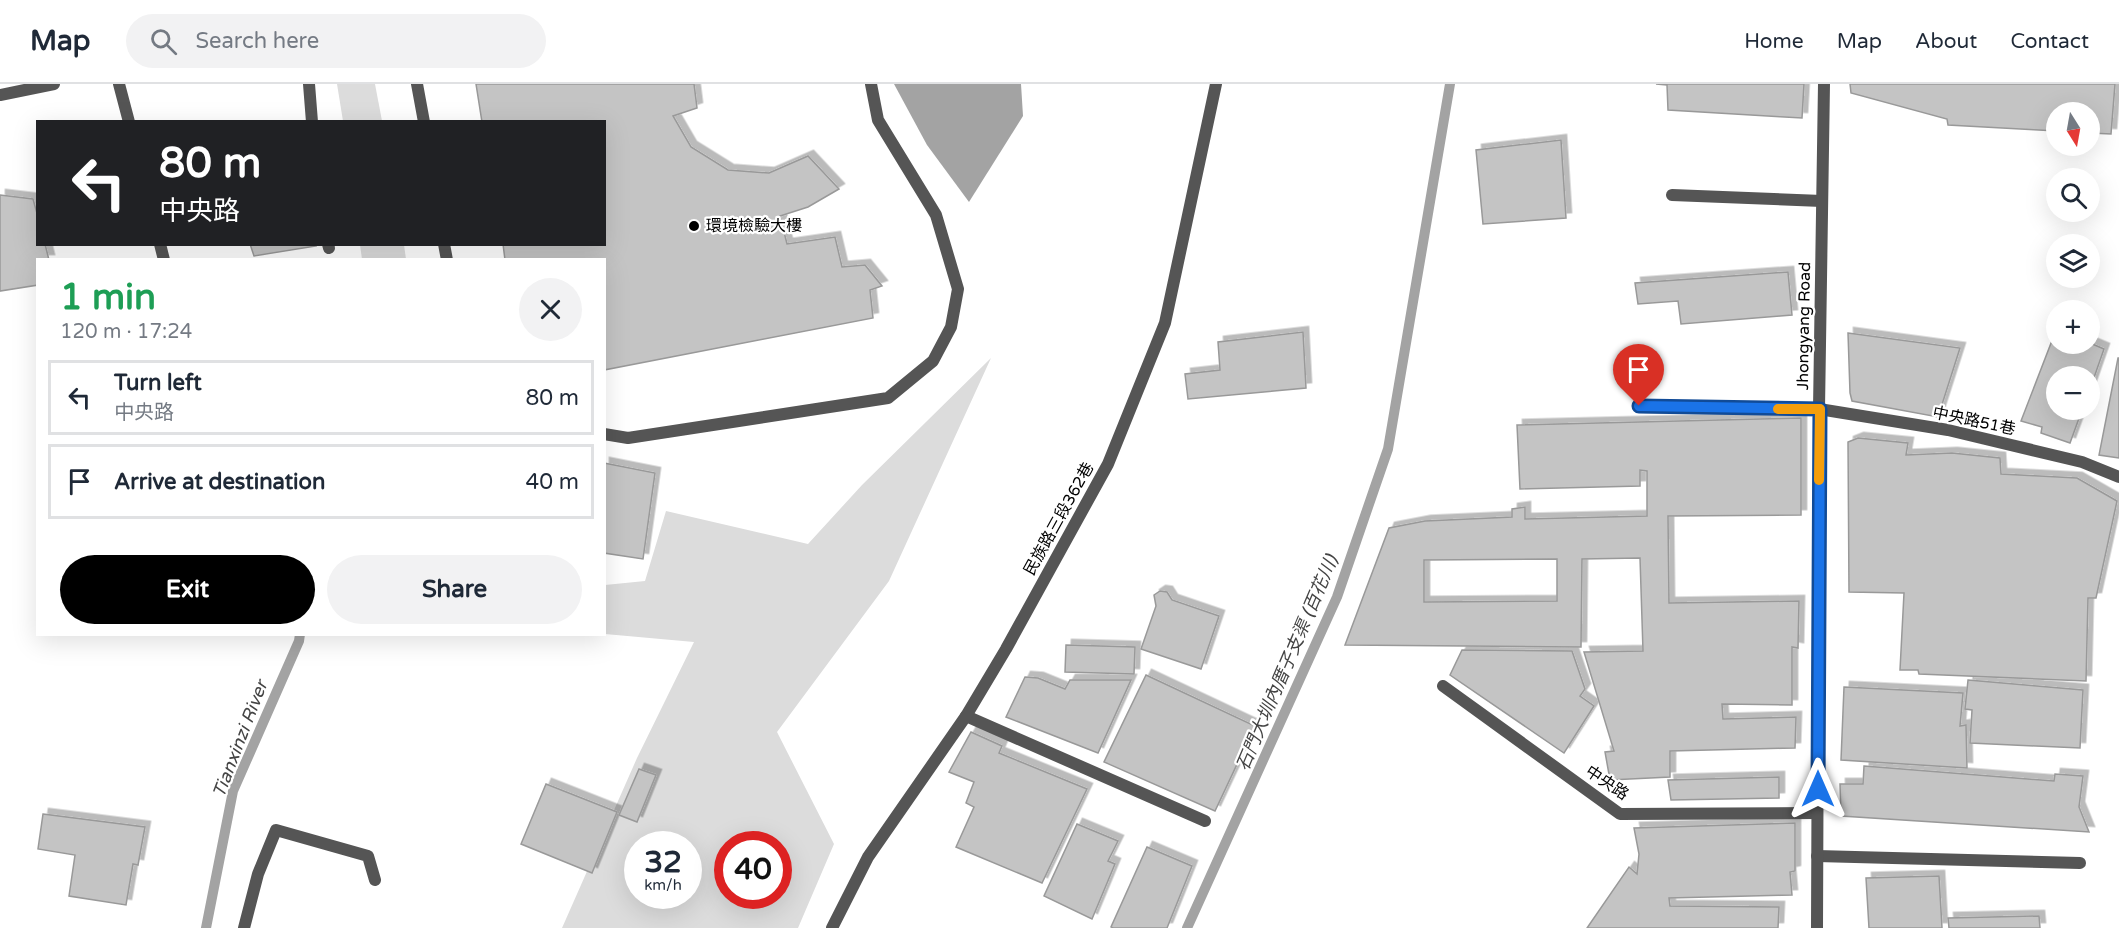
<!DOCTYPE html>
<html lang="en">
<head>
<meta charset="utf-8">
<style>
  :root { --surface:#fff; --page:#f2f2f3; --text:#1f2937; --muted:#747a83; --line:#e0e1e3; --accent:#000 }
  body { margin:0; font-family:"Varela Round","Noto Sans TC",sans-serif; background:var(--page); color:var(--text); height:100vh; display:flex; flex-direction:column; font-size:22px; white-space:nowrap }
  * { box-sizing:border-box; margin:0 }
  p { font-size:20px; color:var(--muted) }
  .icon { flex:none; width:33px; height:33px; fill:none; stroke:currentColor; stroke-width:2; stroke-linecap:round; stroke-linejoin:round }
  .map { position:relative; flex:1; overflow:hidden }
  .sheet { position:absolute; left:36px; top:174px; width:570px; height:378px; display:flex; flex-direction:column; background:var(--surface); border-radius:0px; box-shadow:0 6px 24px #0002 }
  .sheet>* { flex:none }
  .banner { position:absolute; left:36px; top:36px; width:570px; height:126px; border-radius:0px; box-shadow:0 6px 24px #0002; background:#202124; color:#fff; overflow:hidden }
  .needle { width:39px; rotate:169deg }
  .buttons { position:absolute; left:2046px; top:18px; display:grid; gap:12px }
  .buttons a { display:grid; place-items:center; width:54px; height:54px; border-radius:50%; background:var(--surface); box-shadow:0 6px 24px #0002; font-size:30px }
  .speed { position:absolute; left:624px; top:747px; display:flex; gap:12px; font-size:30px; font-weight:700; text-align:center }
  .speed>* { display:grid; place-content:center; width:78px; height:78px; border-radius:50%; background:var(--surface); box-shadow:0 6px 24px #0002; line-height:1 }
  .speed small { font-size:15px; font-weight:400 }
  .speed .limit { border:9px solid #d22; background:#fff; color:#111 }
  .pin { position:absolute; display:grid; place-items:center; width:51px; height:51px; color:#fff; margin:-62px -26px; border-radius:50% 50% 50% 0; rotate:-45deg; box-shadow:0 0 6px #0007 }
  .pin .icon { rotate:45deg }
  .me { position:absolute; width:66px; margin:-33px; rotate:0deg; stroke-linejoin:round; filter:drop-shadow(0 0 4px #0008) }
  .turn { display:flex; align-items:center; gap:21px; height:126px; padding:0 24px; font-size:27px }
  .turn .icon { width:78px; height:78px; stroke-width:2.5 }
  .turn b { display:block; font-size:42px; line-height:51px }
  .round { display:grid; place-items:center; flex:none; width:63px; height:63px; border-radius:32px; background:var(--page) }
  .head { display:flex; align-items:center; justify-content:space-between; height:102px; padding:0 24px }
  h1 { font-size:36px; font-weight:700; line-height:45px; color:#1e9e55 }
  .primary-button { display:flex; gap:12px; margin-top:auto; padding:12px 24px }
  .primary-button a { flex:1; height:69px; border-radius:36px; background:var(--accent); color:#fff; font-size:24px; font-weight:700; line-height:69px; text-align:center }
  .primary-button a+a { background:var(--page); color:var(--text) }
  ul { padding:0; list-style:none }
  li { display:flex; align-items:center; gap:18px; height:75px; margin:0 12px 9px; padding:0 12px; border:3px solid var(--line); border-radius:0px }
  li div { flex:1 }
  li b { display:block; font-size:22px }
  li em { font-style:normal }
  header { display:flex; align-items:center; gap:36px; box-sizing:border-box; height:84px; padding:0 30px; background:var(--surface); border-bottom:2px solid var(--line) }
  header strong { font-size:28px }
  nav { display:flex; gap:33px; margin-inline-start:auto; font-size:21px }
  .search { width:420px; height:54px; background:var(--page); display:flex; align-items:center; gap:15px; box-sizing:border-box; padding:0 21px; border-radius:33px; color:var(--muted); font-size:22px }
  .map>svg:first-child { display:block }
  .green { fill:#dcdcdc; fill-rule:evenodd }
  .water { fill:#a3a3a3 }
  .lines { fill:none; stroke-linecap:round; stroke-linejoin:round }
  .stream { stroke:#a3a3a3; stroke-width:10 }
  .building { fill:#c4c4c4; stroke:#999; stroke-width:1.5; fill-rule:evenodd; filter:url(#shadow) }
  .service { stroke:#555; stroke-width:12 }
  .tertiary { stroke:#555; stroke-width:12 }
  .route-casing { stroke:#114b97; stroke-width:15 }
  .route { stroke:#1a73e8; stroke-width:10 }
  .slow { stroke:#f59e0b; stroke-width:10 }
  .poi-dot { fill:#000; stroke:#fff; stroke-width:2 }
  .labels { text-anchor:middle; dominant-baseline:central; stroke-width:4.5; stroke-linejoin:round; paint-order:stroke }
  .poi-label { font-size:16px; fill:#000; stroke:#fff; text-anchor:start }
  .street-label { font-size:16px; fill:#000; stroke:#fff }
  .water-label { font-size:18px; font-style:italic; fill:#444; stroke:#fff }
</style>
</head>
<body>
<header>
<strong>Map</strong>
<div class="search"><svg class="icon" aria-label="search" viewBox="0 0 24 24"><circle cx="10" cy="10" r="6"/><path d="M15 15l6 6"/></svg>Search here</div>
<nav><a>Home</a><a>Map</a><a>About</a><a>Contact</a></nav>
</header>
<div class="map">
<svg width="2119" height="844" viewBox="0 0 2119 844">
  <defs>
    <filter id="shadow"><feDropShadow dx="5.5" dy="-5.5" stdDeviation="0" flood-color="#0004"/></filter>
  </defs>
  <rect width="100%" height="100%" fill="#fff"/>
  <g class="green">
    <polygon points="337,0 375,0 382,37 343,37"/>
    <polygon points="360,161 404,161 406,175 362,175"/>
    <path d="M 991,274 L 889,497 L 777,648 L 834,760 L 798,844 L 562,844 L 637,674 L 694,558 L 605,550 L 605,501 L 645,497 L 666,427 L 808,460 L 862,401 ZM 638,760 L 688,760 L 688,812 L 638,812 ZM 728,760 L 778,760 L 778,812 L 728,812 Z"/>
  </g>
  <polygon class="water" points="894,0 1021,0 1023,32 969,118 927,61"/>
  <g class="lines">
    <g class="stream">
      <polyline points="206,844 233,707 299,557 300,550"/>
      <polyline points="1187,844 1337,513 1388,365 1450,0"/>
    </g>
  </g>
  <g class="building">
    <polygon points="476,0 694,0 697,24 673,32 691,63 728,86 769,89 808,72 839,105 808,123 780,132 787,160 835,153 842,183 865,181 882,202 870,206 873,234 604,286 604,176 505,176 503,160 604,160 604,38 482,38"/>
    <polygon points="1656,0 1804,0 1802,34 1668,26 1667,1"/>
    <polygon points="1850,0 2115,0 2111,50 2090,49 2090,28 2056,28 2056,47 1948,41 1947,35 1851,9"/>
    <polygon points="1561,56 1566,134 1483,140 1476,66"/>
    <polygon points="0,111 33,115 38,133 38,160 45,160 49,176 38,176 38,201 0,207"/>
    <polygon points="250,160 315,160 316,162 254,172"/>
    <polygon points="1788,188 1792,231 1681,240 1678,217 1638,220 1635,199"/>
    <polygon points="1303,248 1306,304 1188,315 1185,290 1220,286 1218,258"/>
    <polygon points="1848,249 1960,264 1938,333 1852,317 1850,309"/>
    <polygon points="2053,254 2056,256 2056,260 2071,261 2090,259 2104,265 2090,305 2090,292 2056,292 2056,326 2082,326 2070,359 2041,349 2042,343 2021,337"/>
    <polygon points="2118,274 2119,274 2119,374 2099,371"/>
    <path d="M 1801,334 L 1801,431 L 1668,432 L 1669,519 L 1799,517 L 1798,564 L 1792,563 L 1792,621 L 1722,620 L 1723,635 L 1796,633 L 1795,664 L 1670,667 L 1670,693 L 1610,696 L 1605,668 L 1614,667 L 1584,568 L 1643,567 L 1640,474 L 1582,475 L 1581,563 L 1345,561 L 1389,444 L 1425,437 L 1512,433 L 1512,425 L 1525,423 L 1525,435 L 1647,432 L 1647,387 L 1640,386 L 1640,402 L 1520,405 L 1517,341 ZM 1557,475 L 1557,517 L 1424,518 L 1424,476 Z"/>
    <polygon points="1858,354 1908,359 1906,371 1952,369 2000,374 2001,390 2077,394 2117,417 2096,514 2088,514 2086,597 1919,590 1918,586 1900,586 1904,509 1849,508 1848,358"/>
    <polygon points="604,379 655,389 643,475 604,469"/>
    <polygon points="1160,507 1167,508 1172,516 1219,532 1201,585 1141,565 1156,522 1154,511"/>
    <polygon points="1066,561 1135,563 1134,590 1065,588"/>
    <polygon points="1462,566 1572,567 1585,605 1580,612 1594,622 1564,669 1450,591"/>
    <polygon points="1146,591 1255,642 1215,727 1104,678"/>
    <polygon points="1025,593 1038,594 1065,605 1070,596 1131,596 1098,669 1006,633"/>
    <polygon points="1968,596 2083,606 2080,664 1970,659 1972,626 1965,625"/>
    <polygon points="1844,603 1963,609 1960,642 1966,641 1967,684 1841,676"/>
    <polygon points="971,648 1002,662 999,669 1087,705 1042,799 956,763 974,723 966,719 974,698 949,688"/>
    <polygon points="1864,682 2054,697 2055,690 2083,692 2079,723 2089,748 1841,732 1840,700 1863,700"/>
    <polygon points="639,685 656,691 637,738 619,731"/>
    <polygon points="1779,693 1779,714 1671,716 1668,696"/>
    <polygon points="546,700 617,728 592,789 521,760"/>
    <polygon points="43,730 145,743 138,781 133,780 126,821 69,812 75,771 38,765"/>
    <polygon points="1795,739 1795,787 1790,788 1792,811 1669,814 1670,822 1779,823 1778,844 1587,844 1629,783 1637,790 1639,770 1634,744"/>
    <polygon points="1077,740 1118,757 1108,777 1115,780 1092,835 1044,812"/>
    <polygon points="1147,763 1192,782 1167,844 1113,844 1111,843"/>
    <polygon points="1939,792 1942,844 1869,844 1866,794"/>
    <polygon points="2039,832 2040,844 1949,844 1948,834"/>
  </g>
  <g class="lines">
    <g class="service">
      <polyline points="119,0 129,38"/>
      <polyline points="309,0 312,38"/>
      <polyline points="417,0 424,38"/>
      <polyline points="0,11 54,0"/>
      <polyline points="1672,111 1822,117"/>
      <polyline points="160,160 164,176"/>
      <polyline points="328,160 329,164"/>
      <polyline points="444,160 447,176"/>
      <polyline points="1639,323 1819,325 1948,346 2082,378 2119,393"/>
      <polyline points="604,350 628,354 888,314 933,277 951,243 958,205 936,131 878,36 871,0"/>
      <polyline points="1443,602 1620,730 1817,729"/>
      <polyline points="966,632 1205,737"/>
      <polyline points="1817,772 2080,779"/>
      <polyline points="244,844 258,790 276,746 368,772 375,796"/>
      <polyline points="832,844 868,773 966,632 1006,565 1108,380 1165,239 1216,0"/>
    </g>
    <polyline class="tertiary" points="1817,844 1819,325 1824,0"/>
  </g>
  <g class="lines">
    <defs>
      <polyline id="route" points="1639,322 1820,325 1818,705"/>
    </defs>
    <use href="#route" class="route-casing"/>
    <use href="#route" class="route"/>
    <polyline class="slow" points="1778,325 1820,325 1819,396"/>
  </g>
  <circle class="poi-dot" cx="694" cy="142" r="6"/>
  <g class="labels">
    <g class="poi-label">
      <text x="706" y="142">環境檢驗大樓</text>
    </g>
    <g class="street-label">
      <text transform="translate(1804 242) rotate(-89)">Jhongyang Road</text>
      <text transform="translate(1974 337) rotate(12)">中央路51巷</text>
      <text transform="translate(1059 435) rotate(-61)">民族路三段362巷</text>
      <text transform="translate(1607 699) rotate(34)">中央路</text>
    </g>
    <g class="water-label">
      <text transform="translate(1287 579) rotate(-67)">石門大圳內厝子支渠 (百花川)</text>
      <text transform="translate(240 655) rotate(-69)">Tianxinzi River</text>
    </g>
  </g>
</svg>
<div class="buttons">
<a><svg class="needle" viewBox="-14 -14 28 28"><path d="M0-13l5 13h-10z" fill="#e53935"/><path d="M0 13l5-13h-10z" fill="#747a83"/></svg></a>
<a><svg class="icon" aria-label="search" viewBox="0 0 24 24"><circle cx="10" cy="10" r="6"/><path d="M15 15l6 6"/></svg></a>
<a><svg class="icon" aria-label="layers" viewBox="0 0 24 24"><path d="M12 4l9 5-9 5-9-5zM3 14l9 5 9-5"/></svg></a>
<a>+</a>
<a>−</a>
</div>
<div class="speed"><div>32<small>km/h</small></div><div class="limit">40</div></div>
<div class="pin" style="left:1639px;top:322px;background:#d93025"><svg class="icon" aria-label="arrive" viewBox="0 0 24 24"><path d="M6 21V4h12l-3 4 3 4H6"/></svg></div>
<svg class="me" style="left:1818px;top:705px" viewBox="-20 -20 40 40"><path d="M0-17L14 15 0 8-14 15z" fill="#1a73e8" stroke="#fff" stroke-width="4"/></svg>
<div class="banner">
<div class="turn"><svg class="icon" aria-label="left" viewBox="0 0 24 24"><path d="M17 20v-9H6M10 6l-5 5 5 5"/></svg><div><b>80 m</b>中央路</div></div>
</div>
<section class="sheet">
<div class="head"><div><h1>1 min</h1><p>120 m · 17:24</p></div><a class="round"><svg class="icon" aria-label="close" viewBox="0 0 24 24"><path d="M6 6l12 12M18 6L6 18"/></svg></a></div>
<ul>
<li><svg class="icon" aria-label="left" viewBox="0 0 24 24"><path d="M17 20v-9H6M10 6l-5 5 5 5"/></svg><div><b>Turn left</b><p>中央路</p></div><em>80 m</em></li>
<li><svg class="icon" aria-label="arrive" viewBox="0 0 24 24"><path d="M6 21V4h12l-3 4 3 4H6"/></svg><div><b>Arrive at destination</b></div><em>40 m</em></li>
</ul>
<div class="primary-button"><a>Exit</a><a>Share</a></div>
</section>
</div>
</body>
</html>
